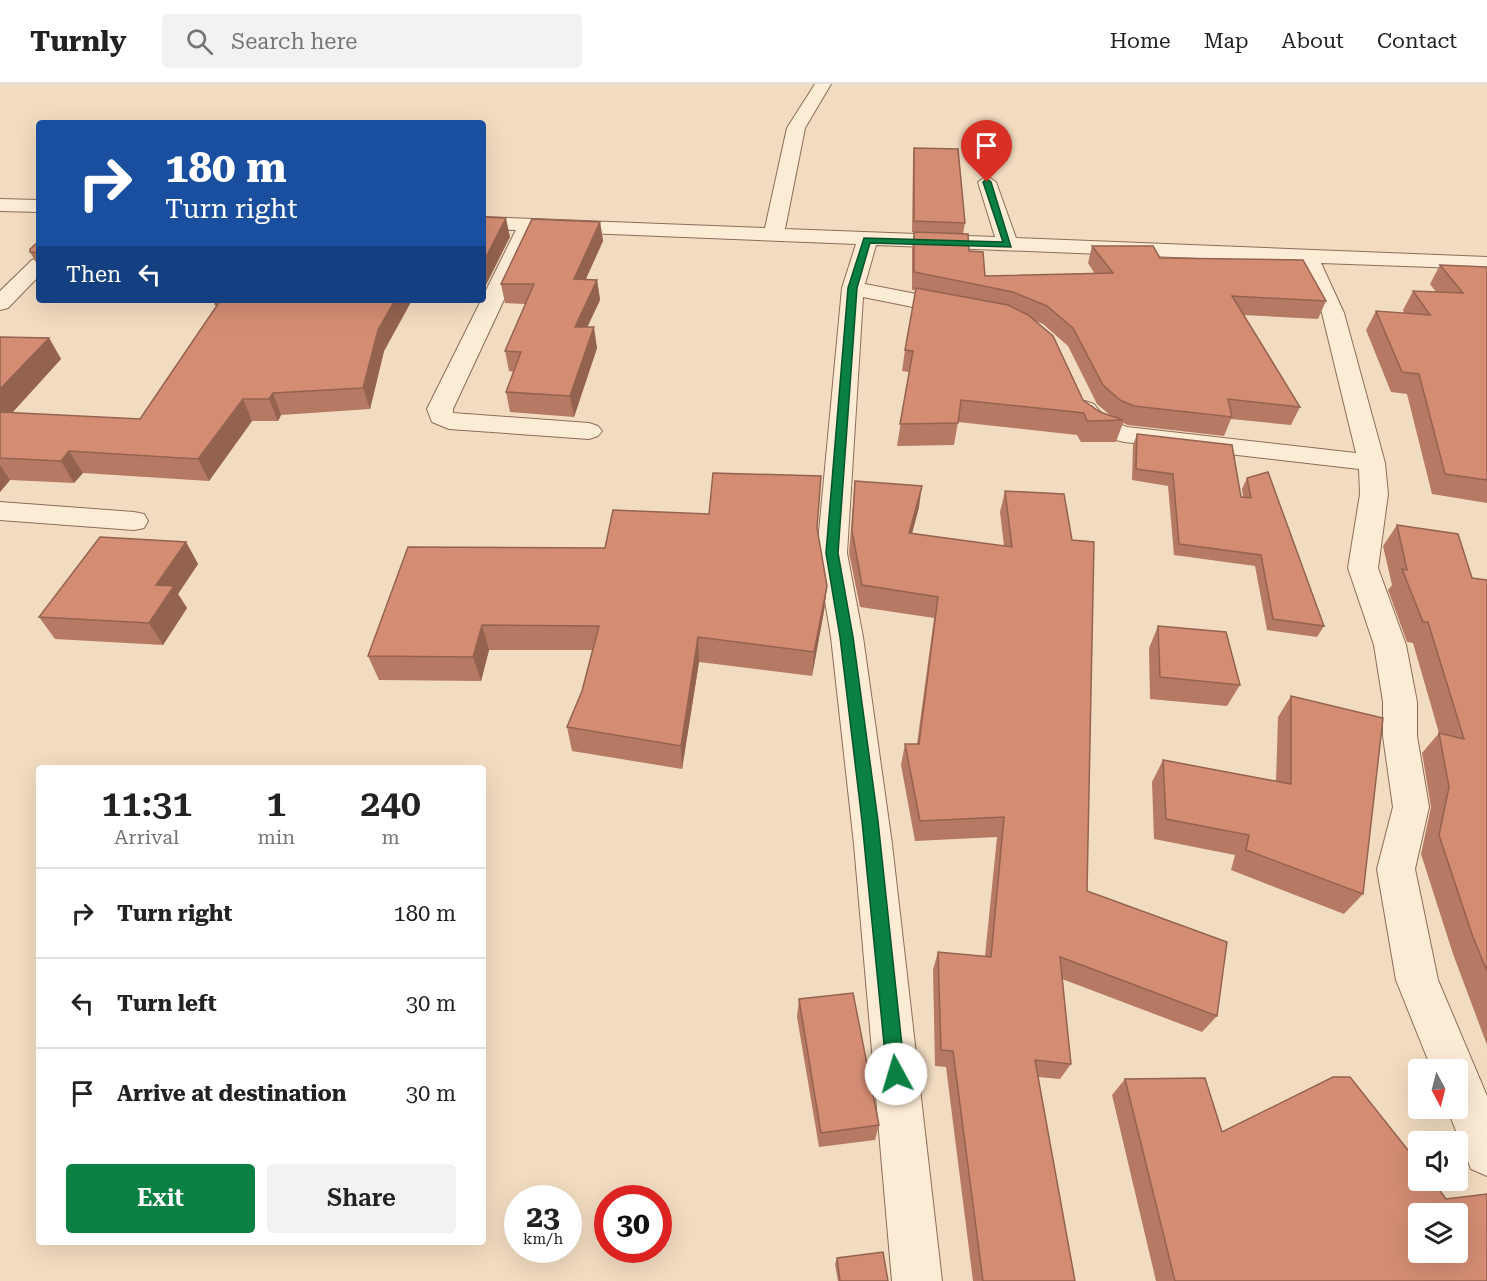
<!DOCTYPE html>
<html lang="en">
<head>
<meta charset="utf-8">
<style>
  :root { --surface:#fff; --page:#f2f2f2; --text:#222; --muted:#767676; --line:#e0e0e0; --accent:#0b8043 }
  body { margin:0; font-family:"Roboto Serif",serif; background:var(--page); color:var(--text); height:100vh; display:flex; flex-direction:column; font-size:22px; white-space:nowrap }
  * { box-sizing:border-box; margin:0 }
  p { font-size:20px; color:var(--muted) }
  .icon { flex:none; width:33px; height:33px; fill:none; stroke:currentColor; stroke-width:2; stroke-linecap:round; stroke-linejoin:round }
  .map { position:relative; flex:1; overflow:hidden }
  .panel { position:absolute; left:36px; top:681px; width:450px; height:480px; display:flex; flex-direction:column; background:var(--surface); border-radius:6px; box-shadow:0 6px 24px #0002 }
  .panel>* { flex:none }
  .guide { position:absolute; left:36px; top:36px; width:450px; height:183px; border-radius:6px; box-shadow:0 6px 24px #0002; background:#1a4fa0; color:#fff; overflow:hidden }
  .needle { width:39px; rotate:173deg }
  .buttons { position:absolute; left:1408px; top:975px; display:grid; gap:12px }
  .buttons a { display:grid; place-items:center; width:60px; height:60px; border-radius:6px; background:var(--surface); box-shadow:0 6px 24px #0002; font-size:30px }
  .speed { position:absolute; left:504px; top:1101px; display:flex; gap:12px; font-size:30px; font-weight:700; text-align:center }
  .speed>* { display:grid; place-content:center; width:78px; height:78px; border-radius:50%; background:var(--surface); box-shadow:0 6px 24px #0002; line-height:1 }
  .speed small { font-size:15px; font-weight:400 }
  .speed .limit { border:9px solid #d22; background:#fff; color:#111 }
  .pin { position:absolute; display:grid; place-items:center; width:51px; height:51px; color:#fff; margin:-62px -26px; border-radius:50% 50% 50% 0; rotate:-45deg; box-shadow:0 0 6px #0007 }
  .pin .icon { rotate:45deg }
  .me { position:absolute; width:66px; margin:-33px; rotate:354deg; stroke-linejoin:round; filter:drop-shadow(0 0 4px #0008) }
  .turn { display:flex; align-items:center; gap:21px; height:126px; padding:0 30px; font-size:27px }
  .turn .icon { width:78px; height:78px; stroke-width:2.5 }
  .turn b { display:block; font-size:42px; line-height:51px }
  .then { display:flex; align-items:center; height:57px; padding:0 30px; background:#0003; gap:12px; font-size:22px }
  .eta { display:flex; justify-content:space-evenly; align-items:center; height:102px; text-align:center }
  .eta b { font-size:36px; font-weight:600; line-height:42px }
  .cta { display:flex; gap:12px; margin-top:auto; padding:12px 30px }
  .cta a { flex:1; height:69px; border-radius:6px; background:var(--accent); color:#fff; font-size:24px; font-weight:600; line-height:69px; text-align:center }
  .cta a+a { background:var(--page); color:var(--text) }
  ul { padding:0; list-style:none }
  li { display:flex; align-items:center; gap:18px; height:90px; padding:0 30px; border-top:2px solid var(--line) }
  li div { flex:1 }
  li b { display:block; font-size:22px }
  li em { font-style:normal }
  header { display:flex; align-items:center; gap:36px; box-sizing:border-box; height:84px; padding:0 30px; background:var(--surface); border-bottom:2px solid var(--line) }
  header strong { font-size:28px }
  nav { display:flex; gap:33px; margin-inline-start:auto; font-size:21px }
  .search { width:420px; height:54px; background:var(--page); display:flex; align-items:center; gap:15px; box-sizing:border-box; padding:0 21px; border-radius:6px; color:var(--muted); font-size:22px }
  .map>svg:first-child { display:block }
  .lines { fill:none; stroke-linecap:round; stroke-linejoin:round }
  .minor-casing { stroke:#8e6c57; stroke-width:2 }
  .minor { fill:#fcebd5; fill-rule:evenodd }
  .wall { fill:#b67963; fill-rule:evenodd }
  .shaded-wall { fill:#946350 }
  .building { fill:#d48d73; stroke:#946350; stroke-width:1.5; fill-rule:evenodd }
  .route { fill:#0b8043; stroke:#07532c; stroke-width:1.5 }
</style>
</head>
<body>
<header>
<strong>Turnly</strong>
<div class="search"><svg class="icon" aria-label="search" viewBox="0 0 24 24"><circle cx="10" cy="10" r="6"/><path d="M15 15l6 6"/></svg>Search here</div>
<nav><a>Home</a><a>Map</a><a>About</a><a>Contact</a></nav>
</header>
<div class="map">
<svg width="1487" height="1197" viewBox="0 0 1487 1197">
  <rect width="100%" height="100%" fill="#f2dcc1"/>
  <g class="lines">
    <defs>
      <g id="minor">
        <path d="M 815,0 L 831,0 L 805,44 L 785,145 L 995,153 L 978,98 L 987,92 L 996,98 L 1016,154 L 1487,173 L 1487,185 L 1321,179 L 1344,229 L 1385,379 L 1388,410 L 1378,484 L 1406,561 L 1417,618 L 1417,652 L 1429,723 L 1415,785 L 1438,896 L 1487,1012 L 1487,1092 L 1471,1085 L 1447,1024 L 1458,1024 L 1458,986 L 1432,986 L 1396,896 L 1377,785 L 1393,723 L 1383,652 L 1383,618 L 1374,561 L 1348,484 L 1360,410 L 1359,385 L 1124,358 C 1104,353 1079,346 1072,325 L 1076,320 L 1085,317 L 1094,320 C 1103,333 1112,338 1127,343 L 1356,369 L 1322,229 L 1300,178 L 876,161 L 865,200 L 958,218 L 966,220 L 969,225 L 966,230 L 958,232 L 863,213 L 847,469 L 863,553 L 892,760 L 942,1197 L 892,1197 L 854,760 L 831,553 L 817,469 L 842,204 L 856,160 L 536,147 L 453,325 L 453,329 L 589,339 L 598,342 L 602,347 L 598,352 L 589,355 L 449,345 L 432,338 L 427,325 L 516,146 L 483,145 L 483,133 L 765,144 L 787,44 Z"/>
        <polygon points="0,115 39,116 39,128 0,127"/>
        <polygon points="39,174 39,192 8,224 0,226 0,207 32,176"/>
        <polygon points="0,418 134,428 144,430 148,437 144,444 134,446 0,436"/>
      </g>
    </defs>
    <use href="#minor" class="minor-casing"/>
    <use href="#minor" class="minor"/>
  </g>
  <g class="wall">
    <polygon points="914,64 965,139 963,150 912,148 913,73"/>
    <polygon points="600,138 603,157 585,196 597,196 600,216 587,243 597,264 574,333 510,328 506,308 514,288 509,287 505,267 526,220 505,219 501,200"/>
    <path d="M 914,148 L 969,167 L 985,192 L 1095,190 L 1088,179 L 1092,162 L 1160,174 L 1326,217 L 1318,235 L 1244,231 L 1300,323 L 1291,341 L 1231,335 L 1224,352 L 1128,341 L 1123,339 L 1116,358 L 1081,358 L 1077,351 L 958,338 L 954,361 L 897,362 L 909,288 L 902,287 L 905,266 L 916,206 L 912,206 L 912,165 ZM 1033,236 L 1043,240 L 1068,262 L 1097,320 L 1111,332 L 1100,328 L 1083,316 Z"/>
    <polygon points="39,157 39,184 30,168"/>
    <polygon points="1440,181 1487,183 1487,419 1432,410 1407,310 1391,308 1366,246 1376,227 1404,229 1403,226 1413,207 1436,208 1430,200"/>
    <polygon points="217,216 479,216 477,218 412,216 384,267 370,325 281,331 278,337 252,337 209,397 83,389 74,399 10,396 0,408 0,253 49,254 61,275 12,329 140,335 216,223 215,220"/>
    <polygon points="1137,350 1241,413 1243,413 1242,405 1247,394 1324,542 1317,553 1267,546 1255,482 1174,471 1168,402 1132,396 1133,361"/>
    <polygon points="855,397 919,423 912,450 1004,462 1000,428 1005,407 1087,807 1217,932 1202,948 1062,895 1071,980 1060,995 1038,993 1075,1197 973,1197 946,983 935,982 933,886 938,868 985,872 997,753 915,757 901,681 905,660 917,660 934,534 860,523 849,469"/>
    <polygon points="1397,441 1472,494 1487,496 1487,961 1453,870 1421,770 1431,723 1422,669 1439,649 1413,559 1407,558 1388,506 1392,501 1383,462"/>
    <polygon points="817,446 827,502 824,527 812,592 699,578 682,685 572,667 567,643 582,607 592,566 489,566 481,597 379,596 368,572 605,464"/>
    <polygon points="186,458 198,480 178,510 187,524 163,561 55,555 39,533"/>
    <polygon points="1158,542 1240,601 1227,622 1150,615 1149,564"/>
    <polygon points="1291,612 1363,810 1344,830 1231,786 1235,771 1154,755 1152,698 1163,676 1276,697 1278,633"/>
    <polygon points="799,915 879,1041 875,1056 819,1063 797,933"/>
    <polygon points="1125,995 1222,1048 1446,1115 1487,1197 1156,1197 1112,1011"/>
    <polygon points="837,1174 888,1197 838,1197 835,1180"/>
  </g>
  <g class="shaded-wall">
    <polygon points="506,134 510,153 483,207 483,179"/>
    <polygon points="600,138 603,157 577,215 574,195"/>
    <polygon points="597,196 600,216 578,263 575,243"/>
    <polygon points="395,216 412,216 384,267 370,325 363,304 378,246"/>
    <polygon points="594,243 597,264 574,333 570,312"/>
    <polygon points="49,254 61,275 0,342 0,305"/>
    <polygon points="273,309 281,331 278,337 269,315"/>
    <polygon points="243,315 252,337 209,397 198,375"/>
    <polygon points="69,367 83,389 74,399 61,377"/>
    <polygon points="0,381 10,396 0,408"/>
    <polygon points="922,402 919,423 906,471 909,449"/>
    <polygon points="186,458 198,480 178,510 187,524 163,561 149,539 156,501"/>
    <polygon points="827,502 824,527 812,592 814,568"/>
    <polygon points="482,541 489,566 481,597 473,573"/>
    <polygon points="698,553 699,578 682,685 681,662"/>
  </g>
  <g class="building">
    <polygon points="914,64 958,65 965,139 914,137"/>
    <polygon points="483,133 506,134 483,179"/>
    <polygon points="532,135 600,138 574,195 597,196 575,243 594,243 570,312 506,308 521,268 505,267 534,200 501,200"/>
    <polygon points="914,148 968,150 969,167 983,168 985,192 1113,189 1092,162 1153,162 1160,174 1303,176 1326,217 1232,212 1300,323 1228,315 1232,333 1134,322 1120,316 1103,301 1073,244 1047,222 1013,208 914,188"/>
    <polygon points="39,157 39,169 30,168 30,165"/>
    <polygon points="1440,181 1487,183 1487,396 1445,390 1419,290 1402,288 1376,227 1430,231 1413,207 1463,209"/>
    <polygon points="916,204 1008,221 1028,231 1053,252 1083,316 1100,328 1123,336 1087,337 1084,329 961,316 958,339 900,340 913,267 905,266"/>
    <polygon points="217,216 395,216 378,246 363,304 273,309 269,315 243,315 198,375 69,367 61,377 0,374 0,328 140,335 218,220 215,220"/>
    <polygon points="0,253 49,254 0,305"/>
    <polygon points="1137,350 1232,361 1241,413 1251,414 1247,394 1268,388 1324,542 1273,535 1261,471 1179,460 1173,390 1136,385"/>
    <polygon points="713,389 821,392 817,444 827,502 814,568 698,553 681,662 567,643 582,607 599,542 482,541 473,573 368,572 408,463 605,464 613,426 709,430"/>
    <polygon points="855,397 922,402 909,449 1012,463 1005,407 1064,410 1072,456 1094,458 1087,807 1227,858 1217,932 1060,873 1071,980 1035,976 1075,1197 983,1197 953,967 941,966 938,868 991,873 1004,733 920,737 905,660 919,660 938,513 862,501 852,447"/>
    <polygon points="1397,441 1458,450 1472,494 1487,496 1487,887 1473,853 1439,751 1449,703 1439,649 1464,655 1428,538 1423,538 1402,485 1407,486"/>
    <polygon points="100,453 186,458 156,501 174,502 149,539 39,533"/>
    <polygon points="1158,542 1226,548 1240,601 1160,593"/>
    <polygon points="1291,612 1383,634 1363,810 1246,766 1249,751 1166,735 1163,676 1291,700"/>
    <polygon points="853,909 879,1041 821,1049 799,915"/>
    <path d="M 1333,993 L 1350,993 L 1419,1080 L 1419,1096 L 1432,1096 L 1446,1115 L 1487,1110 L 1487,1197 L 1175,1197 L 1125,995 L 1205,994 L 1222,1048 ZM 1419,1130 L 1458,1130 L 1458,1168 L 1419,1168 Z"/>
    <polygon points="883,1168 888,1197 840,1197 837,1174"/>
  </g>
  <polygon class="route" points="987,95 991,98 1011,163 870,159 857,204 838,469 853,553 878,737 905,990 903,997 896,999 890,997 887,990 862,737 840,553 826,469 848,204 864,154 1003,158 983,98"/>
</svg>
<div class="buttons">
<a><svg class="needle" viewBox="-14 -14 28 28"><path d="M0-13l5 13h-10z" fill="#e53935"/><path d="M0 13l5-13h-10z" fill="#767676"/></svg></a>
<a><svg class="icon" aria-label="sound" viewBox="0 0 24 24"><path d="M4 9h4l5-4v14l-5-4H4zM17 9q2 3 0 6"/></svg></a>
<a><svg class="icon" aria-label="layers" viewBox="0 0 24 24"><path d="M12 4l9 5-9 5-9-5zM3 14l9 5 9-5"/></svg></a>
</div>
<div class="speed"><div>23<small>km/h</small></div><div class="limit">30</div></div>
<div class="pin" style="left:987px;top:98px;background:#d93025"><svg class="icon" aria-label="arrive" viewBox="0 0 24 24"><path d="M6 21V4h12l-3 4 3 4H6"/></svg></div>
<svg class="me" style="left:896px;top:990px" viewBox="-20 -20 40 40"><circle r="19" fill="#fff"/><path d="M0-13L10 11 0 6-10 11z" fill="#0b8043"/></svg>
<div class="guide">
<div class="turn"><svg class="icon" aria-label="right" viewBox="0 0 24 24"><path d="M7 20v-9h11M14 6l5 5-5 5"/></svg><div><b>180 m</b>Turn right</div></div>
<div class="then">Then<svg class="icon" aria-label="left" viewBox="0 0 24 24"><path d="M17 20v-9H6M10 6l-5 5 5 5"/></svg></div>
</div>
<section class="panel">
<div class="eta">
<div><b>11:31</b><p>Arrival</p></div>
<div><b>1</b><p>min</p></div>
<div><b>240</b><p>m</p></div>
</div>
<ul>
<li><svg class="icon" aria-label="right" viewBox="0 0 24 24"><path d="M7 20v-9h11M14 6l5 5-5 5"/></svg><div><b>Turn right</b></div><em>180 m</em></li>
<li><svg class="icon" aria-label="left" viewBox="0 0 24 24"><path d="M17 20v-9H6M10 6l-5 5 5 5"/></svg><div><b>Turn left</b></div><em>30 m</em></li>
<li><svg class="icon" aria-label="arrive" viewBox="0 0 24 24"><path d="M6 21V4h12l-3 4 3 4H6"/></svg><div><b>Arrive at destination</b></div><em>30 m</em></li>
</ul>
<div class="cta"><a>Exit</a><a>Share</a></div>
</section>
</div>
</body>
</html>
